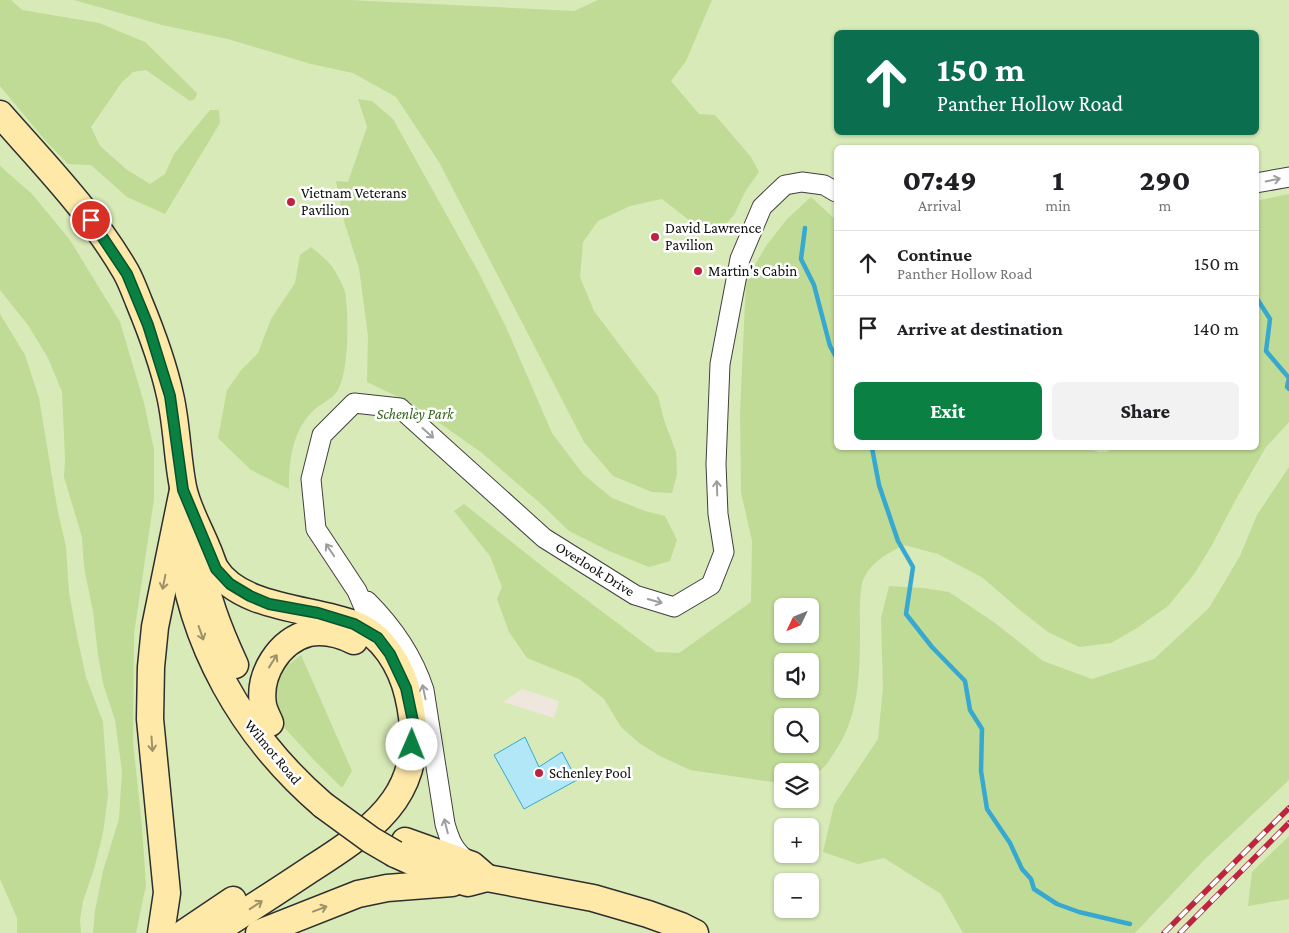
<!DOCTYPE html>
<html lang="en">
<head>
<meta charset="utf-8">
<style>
  :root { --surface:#fff; --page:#f2f2f2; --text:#202124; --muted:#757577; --line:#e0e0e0; --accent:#0b8043 }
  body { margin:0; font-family:"Crimson Pro",serif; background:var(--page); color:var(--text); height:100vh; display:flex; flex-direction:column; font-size:19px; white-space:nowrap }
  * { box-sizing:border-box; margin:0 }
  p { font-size:16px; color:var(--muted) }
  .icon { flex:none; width:28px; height:28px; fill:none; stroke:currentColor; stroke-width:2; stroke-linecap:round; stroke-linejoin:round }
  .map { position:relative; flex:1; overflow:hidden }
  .details { position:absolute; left:834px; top:145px; width:425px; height:305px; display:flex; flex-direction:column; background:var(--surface); border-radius:8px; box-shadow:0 1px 4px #0004 }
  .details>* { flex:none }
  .guide { position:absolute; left:834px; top:30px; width:425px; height:105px; border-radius:8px; box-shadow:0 1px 4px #0004; background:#0b6e4f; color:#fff; overflow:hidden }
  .needle { width:32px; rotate:227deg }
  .tools { position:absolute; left:774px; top:598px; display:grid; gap:10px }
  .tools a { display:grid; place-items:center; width:45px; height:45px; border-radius:8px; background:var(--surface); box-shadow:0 1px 4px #0004; font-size:25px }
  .pin { position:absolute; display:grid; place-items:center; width:42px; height:42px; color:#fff; margin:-21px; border:2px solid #fff; border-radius:50%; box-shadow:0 1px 5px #0007 }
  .me { position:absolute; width:55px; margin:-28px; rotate:1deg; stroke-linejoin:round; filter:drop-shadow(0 0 4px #0008) }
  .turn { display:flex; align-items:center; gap:18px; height:105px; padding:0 20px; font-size:22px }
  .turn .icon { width:65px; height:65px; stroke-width:2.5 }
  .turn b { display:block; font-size:35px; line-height:42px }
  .eta { display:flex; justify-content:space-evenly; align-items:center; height:85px; text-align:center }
  .eta b { font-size:30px; font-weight:800; line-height:35px }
  .primary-button { display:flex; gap:10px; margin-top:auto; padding:10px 20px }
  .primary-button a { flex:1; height:58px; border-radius:8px; background:var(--accent); color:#fff; font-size:20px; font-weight:800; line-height:58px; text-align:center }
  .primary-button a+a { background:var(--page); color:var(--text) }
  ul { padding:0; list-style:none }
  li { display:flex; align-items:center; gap:15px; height:65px; padding:0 20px; border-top:1px solid var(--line) }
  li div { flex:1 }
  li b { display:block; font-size:19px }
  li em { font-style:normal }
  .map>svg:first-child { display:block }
  .green { fill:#d8eab7; fill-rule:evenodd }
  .forest { fill:#bfdb96; fill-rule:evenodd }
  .plaza { fill:#efe7dd }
  .water { fill:#b1e7f7; stroke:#37a8cf }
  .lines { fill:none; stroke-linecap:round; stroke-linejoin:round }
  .stream { stroke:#37a8cf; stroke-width:4.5 }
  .minor-casing { stroke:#404040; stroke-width:21 }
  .secondary-casing { stroke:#2f2f2f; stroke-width:29 }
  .minor { stroke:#fff; stroke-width:19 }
  .secondary { stroke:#ffe9a8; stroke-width:26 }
  .rail-casing { stroke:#bf2341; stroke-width:5.5 }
  .rail { stroke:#fff; stroke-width:4; stroke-dasharray:11; stroke-linecap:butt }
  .secondary-bridge-casing { stroke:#2f2f2f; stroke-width:29; stroke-linecap:butt }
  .secondary-bridge { stroke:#ffe9a8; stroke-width:26 }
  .oneway { stroke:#9e9e9e }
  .oneway2 { stroke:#9e916a }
  .route-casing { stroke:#07532c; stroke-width:12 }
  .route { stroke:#0b8043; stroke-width:9 }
  .poi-dot { fill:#bf2341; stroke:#fff; stroke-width:2 }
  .labels { text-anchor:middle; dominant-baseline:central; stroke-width:5; stroke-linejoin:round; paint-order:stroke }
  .poi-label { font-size:15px; fill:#0d0d0d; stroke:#fff; text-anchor:start }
  .park-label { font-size:15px; font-style:italic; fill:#36661d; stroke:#fff }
  .street-label { font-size:15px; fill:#0d0d0d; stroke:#fff }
</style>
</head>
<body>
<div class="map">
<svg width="1289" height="933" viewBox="0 0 1289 933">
  <rect width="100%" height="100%" fill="#fff9ed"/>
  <path class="green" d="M 0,0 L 1289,0 L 1289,933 L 0,933 ZM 836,32 L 1256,32 L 1256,132 L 836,132 ZM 836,148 L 1256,148 L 1256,448 L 836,448 ZM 782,606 L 810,606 L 810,634 L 782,634 ZM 782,661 L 810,661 L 810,689 L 782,689 ZM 782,716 L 810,716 L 810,744 L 782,744 ZM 782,771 L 810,771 L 810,799 L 782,799 ZM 782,826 L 810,826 L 810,854 L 782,854 ZM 782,881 L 810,881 L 810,909 L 782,909 Z"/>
  <g class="forest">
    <polygon points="0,0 11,0 22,10 99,23 145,42 197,93 195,99 190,101 146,70 133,72 122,82 91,127 100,146 126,169 150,184 165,174 174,154 210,110 219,110 220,123 165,214 127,197 91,165 68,164 45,140 0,86"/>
    <polygon points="74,0 349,0 574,11 598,0 712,0 686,61 671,81 699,114 715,115 751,157 759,172 746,190 734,215 722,228 689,220 662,199 630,206 598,221 583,242 580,277 594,311 658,396 664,420 676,452 677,474 672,493 652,492 613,476 584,442 439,162 396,97 353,73 311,64 228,39 162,25"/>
    <polygon points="358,99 372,101 393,119 479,273 506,327 552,433 583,474 612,498 645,511 665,516 677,540 670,561 649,567 609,551 569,531 540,503 482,453 411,403 367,382 368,336 359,268 344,221 336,181 348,182 367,127"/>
    <polygon points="0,166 32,194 70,240 120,322 144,403 154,450 154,499 134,634 133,742 142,827 146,885 136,933 93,933 95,911 103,871 119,819 122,771 115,720 103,683 98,655 93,612 84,567 82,537 64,477 65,458 62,392 48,358 28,325 0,290"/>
    <path d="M 1289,194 L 1289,422 L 1266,447 L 1235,501 L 1212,545 L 1195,573 L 1168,606 L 1137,628 L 1111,643 L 1079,647 L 1048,632 L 1021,611 L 983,578 L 938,554 L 904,545 C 888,553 872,561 864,578 C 859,587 860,620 860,632 C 860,673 859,718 834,753 C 826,765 824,770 810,776 L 810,771 L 782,771 L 782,781 L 773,782 L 690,770 L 660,756 L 639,743 L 621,727 L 604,699 L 579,679 L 527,658 L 509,632 L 497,599 L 502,587 L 490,556 L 454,511 L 464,504 L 552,574 L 656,652 L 679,653 L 751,602 L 752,541 L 741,492 L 740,413 L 746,280 L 766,246 L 787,219 L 811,197 L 836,220 L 836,448 L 1087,448 L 1099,452 L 1107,452 L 1112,448 L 1256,448 L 1256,201 ZM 782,606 L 810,606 L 810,634 L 782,634 ZM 782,661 L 810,661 L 810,689 L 782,689 ZM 782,716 L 810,716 L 810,744 L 782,744 Z"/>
    <path d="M 311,247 C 318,253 328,260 333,268 C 337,274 343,285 345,292 C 349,314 349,371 338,390 C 334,398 322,403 315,409 C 292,430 289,460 289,489 L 251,470 L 218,438 L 227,390 L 242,369 L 258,353 L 271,319 L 295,283 L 300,255 Z"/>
    <polygon points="0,314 25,355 39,398 57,507 66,547 69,592 77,636 86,677 103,722 108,795 103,833 94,869 83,901 80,920 81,933 17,933 17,918 0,879"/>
    <polygon points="1289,467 1289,780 1206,858 1135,933 963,933 941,894 884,858 858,864 823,852 834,805 878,739 883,688 881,618 889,586 923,588 949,592 995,623 1043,661 1092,679 1154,659 1209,608 1240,556 1257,515"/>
    <polygon points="301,655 352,771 342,788 312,758 283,726 273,692 278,673"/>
    <polygon points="1289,836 1289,899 1248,906 1252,872"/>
  </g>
  <polygon class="plaza" points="522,689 559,701 554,718 503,702"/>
  <polygon class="water" points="525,737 539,767 562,752 577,780 524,809 494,755"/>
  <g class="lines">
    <g class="stream">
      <polyline points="805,228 801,259 814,285 830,346 836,357"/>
      <polyline points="1256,297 1270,319 1266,351 1289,378 1287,387 1289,389"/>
      <polyline points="872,448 879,485 898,541 913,567 906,614 932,647 965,681 970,710 982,729 981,771 987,809 1010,843 1022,869 1031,879 1034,889 1057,904 1079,912 1130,924"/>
    </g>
    <defs>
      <g id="minor">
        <polyline points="1256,183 1289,177"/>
        <path d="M 367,601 C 392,626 413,656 424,690 L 445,824 C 450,841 453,849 467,861"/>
        <polyline points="377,638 357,591 316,529 311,479 322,435 354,403 400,408 544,538 635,595 674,607 711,585 724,552 718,514 716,464 720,364 740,259 762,207 785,185 802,182 824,185 836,192"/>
      </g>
      <g id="secondary">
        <path d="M 0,114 C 44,164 92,213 126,272 C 131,281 135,292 139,302 C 151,331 163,363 170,395 C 177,425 177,457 183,487 C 187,508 199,528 207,548 C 210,554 212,562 215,568 C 240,609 313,608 354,624 C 383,635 401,666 408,695 C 430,788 382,824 311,869 C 281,889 250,909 219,929 L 217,933"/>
        <path d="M 179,538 C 190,644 243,736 323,805"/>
        <path d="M 200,555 C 204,593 219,630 235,665"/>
        <path d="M 270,723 C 268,718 264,711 263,705 C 258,674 279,641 309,633 C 325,630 340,634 354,641"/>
        <polyline points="405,841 472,865 487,878"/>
        <polyline points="395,854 446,877 468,883 487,878 593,898 648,914 681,926 695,933"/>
        <polyline points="161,933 167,893 150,719 151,667 155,627 183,490"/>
        <polyline points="184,933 233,900"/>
        <polyline points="259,933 358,894 387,888 452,883"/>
      </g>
    </defs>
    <use href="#minor" class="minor-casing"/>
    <use href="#secondary" class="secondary-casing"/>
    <use href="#minor" class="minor"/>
    <use href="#secondary" class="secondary"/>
    <defs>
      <g id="rail">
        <polyline points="1164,933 1289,808"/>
        <polyline points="1180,933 1289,823"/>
      </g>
    </defs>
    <use href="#rail" class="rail-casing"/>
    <use href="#rail" class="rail"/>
    <defs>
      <polyline id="secondary-bridge" points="323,805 371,840 395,854"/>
    </defs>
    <use href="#secondary-bridge" class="secondary-bridge-casing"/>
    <use href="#secondary-bridge" class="secondary-bridge"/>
  </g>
  <defs><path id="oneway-shaft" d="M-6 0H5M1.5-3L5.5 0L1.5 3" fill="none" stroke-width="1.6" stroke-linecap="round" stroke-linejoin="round" transform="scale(1.25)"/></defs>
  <g class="oneway">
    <use href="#oneway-shaft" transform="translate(1273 180) rotate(-11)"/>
    <use href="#oneway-shaft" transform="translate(428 433) rotate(42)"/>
    <use href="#oneway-shaft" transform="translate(717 488) rotate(-92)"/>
    <use href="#oneway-shaft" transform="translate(330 550) rotate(-124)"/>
    <use href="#oneway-shaft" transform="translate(655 601) rotate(16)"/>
    <use href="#oneway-shaft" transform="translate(424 692) rotate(-102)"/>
    <use href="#oneway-shaft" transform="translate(446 826) rotate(-104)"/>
  </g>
  <g class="oneway2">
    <use href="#oneway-shaft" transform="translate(164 582) rotate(101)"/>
    <use href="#oneway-shaft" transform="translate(201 633) rotate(71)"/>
    <use href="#oneway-shaft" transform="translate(273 661) rotate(-58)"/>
    <use href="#oneway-shaft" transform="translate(152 744) rotate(86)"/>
    <use href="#oneway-shaft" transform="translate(256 905) rotate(-33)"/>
    <use href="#oneway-shaft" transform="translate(320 909) rotate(-21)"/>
  </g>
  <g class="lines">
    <defs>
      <polyline id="route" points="91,220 127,274 148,325 170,396 183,490 216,569 230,584 250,596 269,604 318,613 354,624 378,638 390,654 406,688 414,726 412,745"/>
    </defs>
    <use href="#route" class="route-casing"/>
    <use href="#route" class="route"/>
  </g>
  <g class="poi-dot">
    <circle cx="291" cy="202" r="5"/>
    <circle cx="655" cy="237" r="5"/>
    <circle cx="698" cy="271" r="5"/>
    <circle cx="539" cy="773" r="5"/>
  </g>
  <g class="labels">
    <g class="poi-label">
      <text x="301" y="193">Vietnam Veterans<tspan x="301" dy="17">Pavilion</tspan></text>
      <text x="665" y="228">David Lawrence<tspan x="665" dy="17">Pavilion</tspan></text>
      <text x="708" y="271">Martin's Cabin</text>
      <text x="549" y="773">Schenley Pool</text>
    </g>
    <g class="park-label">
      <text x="415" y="414">Schenley Park</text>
    </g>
    <g class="street-label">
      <text transform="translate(595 569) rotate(32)">Overlook Drive</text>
      <text transform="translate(273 752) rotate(50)">Wilmot Road</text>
    </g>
  </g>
</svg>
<div class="tools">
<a><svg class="needle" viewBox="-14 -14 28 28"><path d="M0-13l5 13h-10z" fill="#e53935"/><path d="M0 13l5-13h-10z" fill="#757577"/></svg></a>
<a><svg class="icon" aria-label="sound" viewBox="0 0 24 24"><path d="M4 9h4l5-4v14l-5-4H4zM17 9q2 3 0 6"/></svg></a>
<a><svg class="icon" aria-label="search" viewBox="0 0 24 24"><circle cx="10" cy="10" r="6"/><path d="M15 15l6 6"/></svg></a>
<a><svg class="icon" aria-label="layers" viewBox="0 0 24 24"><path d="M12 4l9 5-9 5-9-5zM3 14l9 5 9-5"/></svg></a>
<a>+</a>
<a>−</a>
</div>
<div class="pin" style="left:91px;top:220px;background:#d93025"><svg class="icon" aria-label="arrive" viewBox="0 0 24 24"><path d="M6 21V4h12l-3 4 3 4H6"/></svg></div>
<svg class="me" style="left:412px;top:745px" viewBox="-20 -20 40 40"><circle r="19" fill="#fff"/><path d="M0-13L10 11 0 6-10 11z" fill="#0b8043"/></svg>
<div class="guide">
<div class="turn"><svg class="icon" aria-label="ahead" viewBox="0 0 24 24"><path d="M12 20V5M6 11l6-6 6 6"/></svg><div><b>150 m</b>Panther Hollow Road</div></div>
</div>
<section class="details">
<div class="eta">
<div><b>07:49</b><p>Arrival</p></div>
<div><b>1</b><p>min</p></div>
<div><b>290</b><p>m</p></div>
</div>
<ul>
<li><svg class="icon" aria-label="ahead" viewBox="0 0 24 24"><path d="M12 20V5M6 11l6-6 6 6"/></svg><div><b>Continue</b><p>Panther Hollow Road</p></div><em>150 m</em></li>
<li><svg class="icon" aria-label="arrive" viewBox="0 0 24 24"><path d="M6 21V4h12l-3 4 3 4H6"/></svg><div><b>Arrive at destination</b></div><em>140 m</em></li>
</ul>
<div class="primary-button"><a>Exit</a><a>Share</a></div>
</section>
</div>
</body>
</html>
